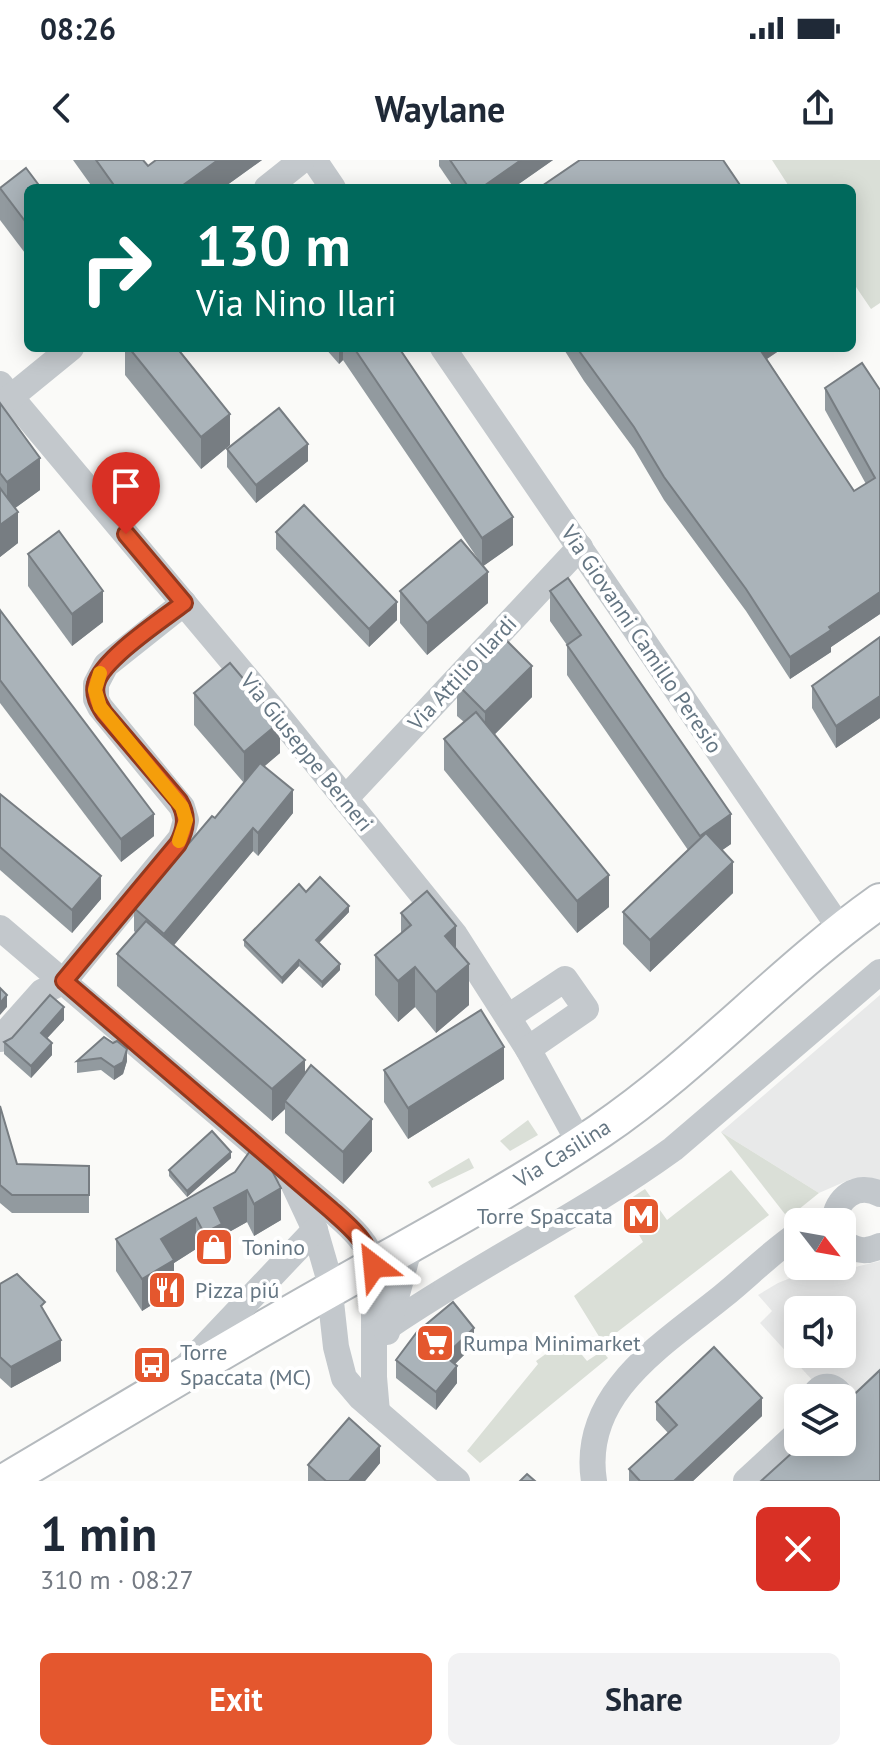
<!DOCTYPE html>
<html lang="en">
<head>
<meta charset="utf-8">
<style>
  :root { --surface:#fff; --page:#f2f2f3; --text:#1f2937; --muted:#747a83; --accent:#e4572e }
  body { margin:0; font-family:"PT Sans",sans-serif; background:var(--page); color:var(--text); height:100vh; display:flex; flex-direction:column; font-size:30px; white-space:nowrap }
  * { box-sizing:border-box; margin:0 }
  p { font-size:26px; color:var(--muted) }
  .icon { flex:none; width:44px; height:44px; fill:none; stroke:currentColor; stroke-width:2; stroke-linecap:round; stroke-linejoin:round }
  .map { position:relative; height:1321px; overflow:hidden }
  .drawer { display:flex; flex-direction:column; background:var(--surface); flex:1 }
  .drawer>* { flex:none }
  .hud { position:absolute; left:24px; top:24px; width:832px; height:168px; border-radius:12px; box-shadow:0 4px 20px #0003; background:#00695c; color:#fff; overflow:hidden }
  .needle { width:52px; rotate:121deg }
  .buttons { position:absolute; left:784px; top:1048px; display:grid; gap:16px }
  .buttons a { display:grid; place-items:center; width:72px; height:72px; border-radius:12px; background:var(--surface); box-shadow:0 4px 20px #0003; font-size:40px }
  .pin { position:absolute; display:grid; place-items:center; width:68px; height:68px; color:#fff; margin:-82px -34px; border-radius:50% 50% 50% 0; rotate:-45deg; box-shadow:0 0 8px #0007 }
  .pin .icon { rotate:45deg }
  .me { position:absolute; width:88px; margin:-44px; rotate:331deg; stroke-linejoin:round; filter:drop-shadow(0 0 6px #0008) }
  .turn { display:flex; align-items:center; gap:28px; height:168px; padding:0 40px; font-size:36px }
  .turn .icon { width:104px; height:104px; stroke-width:2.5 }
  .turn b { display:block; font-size:56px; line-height:68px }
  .round { display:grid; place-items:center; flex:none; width:84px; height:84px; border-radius:12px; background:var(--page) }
  .head { display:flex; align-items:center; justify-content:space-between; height:136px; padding:0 40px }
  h1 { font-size:48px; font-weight:800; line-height:60px }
  .button { display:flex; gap:16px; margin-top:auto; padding:16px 40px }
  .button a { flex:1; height:92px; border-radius:12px; background:var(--accent); color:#fff; font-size:32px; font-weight:800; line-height:92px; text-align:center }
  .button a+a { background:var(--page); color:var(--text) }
  .status { display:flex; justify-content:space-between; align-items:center; height:56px; padding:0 40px; background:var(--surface); direction:ltr }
  .status svg { height:22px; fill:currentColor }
  header { display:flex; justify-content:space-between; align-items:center; height:104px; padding:0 40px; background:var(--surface); font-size:36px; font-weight:800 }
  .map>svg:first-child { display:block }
  .built { fill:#e8e9e9; fill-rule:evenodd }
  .green { fill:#dadfd7 }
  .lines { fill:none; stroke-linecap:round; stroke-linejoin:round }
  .major-casing { stroke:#b5babe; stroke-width:38 }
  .minor { stroke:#c3c8cc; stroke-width:26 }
  .major { stroke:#fff; stroke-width:34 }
  .wall { fill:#929a9f }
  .shaded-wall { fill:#777d82 }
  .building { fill:#aab3b9; stroke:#777d82; stroke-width:2 }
  .route-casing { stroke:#94391e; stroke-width:20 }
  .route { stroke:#e4572e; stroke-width:14 }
  .slow { stroke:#f59e0b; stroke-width:14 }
  .labels { text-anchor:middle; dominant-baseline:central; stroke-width:8; stroke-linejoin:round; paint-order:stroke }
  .street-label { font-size:22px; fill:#657683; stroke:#fff }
  .poi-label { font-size:22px; fill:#657683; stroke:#fff; text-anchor:start }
</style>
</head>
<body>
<div class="status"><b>08:26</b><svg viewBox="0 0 49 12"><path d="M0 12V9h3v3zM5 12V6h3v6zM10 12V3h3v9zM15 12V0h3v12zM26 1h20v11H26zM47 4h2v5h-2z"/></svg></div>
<header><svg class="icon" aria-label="back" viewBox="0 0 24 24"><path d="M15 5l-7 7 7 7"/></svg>Waylane<svg class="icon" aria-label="share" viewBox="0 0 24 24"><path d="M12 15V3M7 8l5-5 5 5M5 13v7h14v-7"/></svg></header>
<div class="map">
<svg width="880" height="1321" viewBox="0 0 880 1321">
  <rect width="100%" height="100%" fill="#fafaf8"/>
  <g class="built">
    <polygon points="880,835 880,1026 851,1019 819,1033 721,972"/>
    <path d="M 880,1101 L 880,1321 L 738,1321 L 798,1282 L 842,1282 L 842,1238 L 814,1222 L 760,1163 L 772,1151 L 758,1135 L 778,1123 L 803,1113 L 836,1106 L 847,1109 ZM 798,1150 L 842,1150 L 842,1194 L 798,1194 Z"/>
  </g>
  <g class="green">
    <polygon points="772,0 880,0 880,143 871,149 852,121 852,28 790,28"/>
    <polygon points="528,960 538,975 510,991 500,981"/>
    <polygon points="721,972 819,1033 788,1058"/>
    <polygon points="469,998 474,1008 432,1028 428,1022"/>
    <polygon points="731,1010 769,1055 603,1183 574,1136 643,1082 622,1044 645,1029 667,1060"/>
    <polygon points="568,1178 587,1201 602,1191 608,1198 480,1303 467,1291 538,1204 536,1201"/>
  </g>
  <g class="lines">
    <defs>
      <path id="major" d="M 5,1321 C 95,1268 185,1213 276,1161 C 384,1098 496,1041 600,971 C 700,903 781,811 880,741"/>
    </defs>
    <use href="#major" class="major-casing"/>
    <g class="minor">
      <polyline points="314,0 333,28"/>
      <polyline points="267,28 302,0"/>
      <polyline points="443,188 841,770"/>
      <polyline points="0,224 280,558 455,775 528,889 580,984"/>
      <polyline points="11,237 71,188"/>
      <polyline points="345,639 580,387"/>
      <path d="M 0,768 L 330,1049 C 349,1066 368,1081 374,1106 L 374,1217 L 377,1252"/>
      <polyline points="508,857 565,819 586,849 528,889"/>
      <polyline points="0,879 42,832 64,821 181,678 186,660 182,647 100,547 96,539 96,524 106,505 184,443"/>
      <polyline points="293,1023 315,1070 328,1115 336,1187 344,1218 361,1238 457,1321"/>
      <path d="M 834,1062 C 836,1038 857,1022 880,1034"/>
      <path d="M 842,1081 C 854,1091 866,1093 880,1086"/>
      <path d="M 389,1166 C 481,1103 582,1055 673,989 L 880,812"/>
      <polyline points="387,1172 410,1085"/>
      <polyline points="188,1204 315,1070"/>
      <path d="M 813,1238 C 819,1223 835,1223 842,1238"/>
      <path d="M 594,1321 C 580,1233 664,1184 723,1136 C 748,1116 771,1092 798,1074"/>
      <polyline points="746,1321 798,1273"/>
    </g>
    <use href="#major" class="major"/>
  </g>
  <g class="wall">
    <polygon points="73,0 143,0 148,6 262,0 223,28 93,28"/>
    <polygon points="439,0 553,0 513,28 454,28 439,6"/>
    <polygon points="0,28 28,28 28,97 0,60"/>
    <polygon points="125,188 177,188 230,285 201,309 125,215"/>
    <polygon points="325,188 399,188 513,385 483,406 488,443 427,495 400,463 400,431 478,399 343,200 339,204"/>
    <polygon points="563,188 783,188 767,199 854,331 866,324 825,250 825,228 880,230 880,454 831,487 831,492 790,519 746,451 664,340 634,289 584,221"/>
    <polygon points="0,243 40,330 15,348 18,383 0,397"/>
    <polygon points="227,289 308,301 256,343 227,307"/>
    <polygon points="276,372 397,460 369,487 276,389"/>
    <polygon points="28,394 103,462 72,486 28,426"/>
    <polygon points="550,431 731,684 722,690 733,733 650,812 623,784 623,752 688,690 567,515 567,485 550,461"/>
    <polygon points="0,450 154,676 121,702 0,543"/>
    <polygon points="880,477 880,558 836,588 812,548 812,526"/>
    <polygon points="457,524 532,537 494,575 609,747 577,773 444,610 444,579 464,562 457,556"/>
    <polygon points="194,533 280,593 264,606 293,653 258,696 253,691 174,785 305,914 372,991 343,1024 285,973 285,949 272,961 117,826 117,794 136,773 134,771 134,748 215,658 244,623 194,565"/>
    <polygon points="0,634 101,739 72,773 0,710"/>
    <polygon points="306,732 349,752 319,783 340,810 322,828 299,806 282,824 244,786 244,780"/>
    <polygon points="401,753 456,790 469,845 436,873 415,847 398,862 375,835 375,795 401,773"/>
    <polygon points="64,860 47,878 52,895 31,918 4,894 4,882"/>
    <polygon points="104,877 127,901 123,914 114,920 101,910 77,913 77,901"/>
    <polygon points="384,910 504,919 408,979 384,942"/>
    <polygon points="0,946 17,1004 89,1006 89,1053 12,1053 0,1043"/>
    <polygon points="231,998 187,1037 169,1016 169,1010"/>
    <polygon points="235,1012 281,1060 254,1076 247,1062 222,1076 222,1096 204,1105 196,1089 174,1103 174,1131 142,1151 116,1111 116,1079"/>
    <polygon points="0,1124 45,1154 61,1201 11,1228 0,1218"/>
    <polygon points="474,1185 455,1204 457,1223 436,1250 396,1218 396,1200"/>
    <polygon points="656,1242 762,1256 693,1321 629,1321 629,1309 668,1273 656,1260"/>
    <polygon points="380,1303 365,1321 308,1321 308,1305"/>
  </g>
  <g class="shaded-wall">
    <polygon points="218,0 262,0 223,28 179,28"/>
    <polygon points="521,0 553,0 513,28 481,28"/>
    <polygon points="339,188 343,188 343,200 339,204"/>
    <polygon points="756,188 783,188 756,206"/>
    <polygon points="230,254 230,285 201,309 201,277"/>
    <polygon points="308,284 308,301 256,343 256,325"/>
    <polygon points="40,298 40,330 7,354 7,322"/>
    <polygon points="18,352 18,383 0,397 0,365"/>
    <polygon points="513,357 513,385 482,407 482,378"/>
    <polygon points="488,412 488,443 427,495 427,463"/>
    <polygon points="103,431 103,462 72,486 72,454"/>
    <polygon points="880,432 880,454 831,487 831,492 790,519 790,497 829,467"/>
    <polygon points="397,442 397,460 369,487 369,469"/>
    <polygon points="532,506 532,537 485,584 485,552"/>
    <polygon points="880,536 880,558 836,588 836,566"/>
    <polygon points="280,562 280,593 244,624 244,592"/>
    <polygon points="293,630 293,653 258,696 258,673"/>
    <polygon points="154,654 154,676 121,702 121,679"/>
    <polygon points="731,654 731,684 700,706 700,676"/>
    <polygon points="253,668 253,691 164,797 164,774"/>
    <polygon points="733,702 733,733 650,812 650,780"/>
    <polygon points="609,715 609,747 577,773 577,741"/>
    <polygon points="101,716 101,739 72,773 72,750"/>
    <polygon points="349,746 349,752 316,786 316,780"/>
    <polygon points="456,766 456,807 445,776"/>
    <polygon points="299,800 299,806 282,824 282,818"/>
    <polygon points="340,804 340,810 322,828 322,822"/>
    <polygon points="469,804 469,845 436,873 436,832"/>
    <polygon points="415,807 415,847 398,862 398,821"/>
    <polygon points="7,835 7,847 0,855 0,843"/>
    <polygon points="64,847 64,860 41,885 41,873"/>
    <polygon points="52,883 52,895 31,918 31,906"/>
    <polygon points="504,887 504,919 408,979 408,948"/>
    <polygon points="127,889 127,901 123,914 114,920 114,907"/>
    <polygon points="305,900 305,932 285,941 285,949 272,961 272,929"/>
    <polygon points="372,959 372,991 343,1024 343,992"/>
    <polygon points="231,992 231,998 187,1037 187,1031"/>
    <polygon points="281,1028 281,1060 254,1076 254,1044"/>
    <polygon points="247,1030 247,1062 222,1076 222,1096 204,1105 204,1073 214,1048"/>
    <polygon points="196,1058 196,1089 174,1103 174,1131 142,1151 142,1119 161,1079"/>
    <polygon points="474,1168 474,1185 445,1214 445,1196"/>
    <polygon points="61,1180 61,1201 11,1228 11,1207"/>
    <polygon points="457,1206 457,1223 436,1250 436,1232"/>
    <polygon points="762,1238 762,1256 693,1321 674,1321"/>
    <polygon points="380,1286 380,1303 365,1321 349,1321"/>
  </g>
  <g class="building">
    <polygon points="96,0 143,0 148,6 156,0 218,0 179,28 116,28"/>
    <polygon points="450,0 521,0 481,28 469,28"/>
    <polygon points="580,0 723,0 742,28 539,28"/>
    <polygon points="26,8 41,28 28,28 28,65 0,28"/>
    <polygon points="129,188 177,188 230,254 201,277"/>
    <polygon points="354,188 399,188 513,357 482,378"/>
    <polygon points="577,188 759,188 854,331 875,318 825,228 862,203 880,230 880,432 829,467 831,470 790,497 746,429 664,317 634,267"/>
    <polygon points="0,243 40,298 7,322 0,313"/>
    <polygon points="279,248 308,284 256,325 227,289"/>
    <polygon points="0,328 18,352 0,365"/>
    <polygon points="304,345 397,442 369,469 276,372"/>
    <polygon points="59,371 103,431 72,454 28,394"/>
    <polygon points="461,380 488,412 427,463 400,431"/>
    <polygon points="568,418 731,654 700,676 567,485 581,475 550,431"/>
    <polygon points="0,450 154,654 121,679 0,520"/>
    <polygon points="880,477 880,536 836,566 812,526"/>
    <polygon points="504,478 532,506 485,552 457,524"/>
    <polygon points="230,503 280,562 244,592 194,533"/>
    <polygon points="476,552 609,715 577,741 444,579"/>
    <polygon points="260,603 293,630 258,673 253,668 164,774 134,748 212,656 215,658"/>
    <polygon points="0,634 101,716 72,750 0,687"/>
    <polygon points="706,673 733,702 650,780 623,752"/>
    <polygon points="320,717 349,746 316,780 340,804 322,822 299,800 282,818 244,780 299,724 306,732"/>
    <polygon points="427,731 456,766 445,776 469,804 436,832 415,807 398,821 375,795 411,765 401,753"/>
    <polygon points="146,761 305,900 272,929 117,794"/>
    <polygon points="0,828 7,835 0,843"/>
    <polygon points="50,835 64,847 41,873 52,883 31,906 4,882 12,878"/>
    <polygon points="481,850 504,887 408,948 384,910"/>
    <polygon points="104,877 113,883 117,881 127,889 123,902 114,907 101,898 77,901"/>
    <polygon points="311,905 372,959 343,992 285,941"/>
    <polygon points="0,946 17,1004 89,1006 89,1035 12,1035 0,1025"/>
    <polygon points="212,971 231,992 187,1031 169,1010"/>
    <polygon points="250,991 268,1003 281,1028 254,1044 247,1030 214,1048 222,1064 204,1073 196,1058 161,1079 174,1100 142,1119 116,1079 235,1012"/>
    <polygon points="17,1114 45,1142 41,1146 61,1180 11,1207 0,1197 0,1124"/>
    <polygon points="453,1142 474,1168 445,1196 457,1206 436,1232 396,1200 417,1172"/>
    <polygon points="714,1187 762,1238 674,1321 640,1321 629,1309 677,1265 656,1242"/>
    <polygon points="880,1210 880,1321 761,1321 804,1282 842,1282 842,1246"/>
    <polygon points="349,1258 380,1286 349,1321 326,1321 308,1305"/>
    <polygon points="527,1314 535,1321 520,1321"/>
  </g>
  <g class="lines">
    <defs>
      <path id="route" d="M 126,374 L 184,443 C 163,459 101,500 96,524 C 93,535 99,545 104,553 L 179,641 C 188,656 186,669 178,684 L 64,821 L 330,1049 C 349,1066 368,1081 374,1106"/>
    </defs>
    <use href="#route" class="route-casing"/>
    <use href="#route" class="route"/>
    <polyline class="slow" points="100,513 95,530 100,547 182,647 186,660 179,681"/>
  </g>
  <defs>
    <symbol id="metro-square" viewBox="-11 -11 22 22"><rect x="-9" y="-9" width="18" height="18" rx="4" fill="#e4572e" stroke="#fff"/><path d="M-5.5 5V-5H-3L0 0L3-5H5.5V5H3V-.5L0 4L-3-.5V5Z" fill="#fff"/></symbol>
    <symbol id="shop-square" viewBox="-11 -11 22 22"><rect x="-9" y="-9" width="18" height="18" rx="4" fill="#e4572e" stroke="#fff"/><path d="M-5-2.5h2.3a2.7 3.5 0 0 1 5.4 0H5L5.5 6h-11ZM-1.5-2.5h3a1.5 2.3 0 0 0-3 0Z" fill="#fff"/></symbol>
    <symbol id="restaurant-square" viewBox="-11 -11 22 22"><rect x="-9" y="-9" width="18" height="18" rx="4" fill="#e4572e" stroke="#fff"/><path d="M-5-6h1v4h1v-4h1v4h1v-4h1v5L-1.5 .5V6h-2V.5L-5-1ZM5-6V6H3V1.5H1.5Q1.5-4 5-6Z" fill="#fff"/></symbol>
    <symbol id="supermarket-square" viewBox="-11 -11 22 22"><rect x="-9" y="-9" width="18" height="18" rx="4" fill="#e4572e" stroke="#fff"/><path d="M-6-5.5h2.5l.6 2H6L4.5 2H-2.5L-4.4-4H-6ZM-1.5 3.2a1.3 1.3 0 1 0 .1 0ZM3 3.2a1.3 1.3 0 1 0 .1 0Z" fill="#fff"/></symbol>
    <symbol id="bus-square" viewBox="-11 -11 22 22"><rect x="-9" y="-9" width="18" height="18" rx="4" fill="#e4572e" stroke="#fff"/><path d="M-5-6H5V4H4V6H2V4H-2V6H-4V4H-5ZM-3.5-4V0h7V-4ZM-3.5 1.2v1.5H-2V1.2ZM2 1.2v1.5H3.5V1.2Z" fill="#fff"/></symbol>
  </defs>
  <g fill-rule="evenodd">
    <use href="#metro-square" x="619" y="1034" width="44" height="44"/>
    <use href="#shop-square" x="192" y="1065" width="44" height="44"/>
    <use href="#restaurant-square" x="145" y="1108" width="44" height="44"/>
    <use href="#supermarket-square" x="413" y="1161" width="44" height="44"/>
    <use href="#bus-square" x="130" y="1183" width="44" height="44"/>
  </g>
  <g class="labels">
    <g class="street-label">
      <text transform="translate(642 479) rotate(56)">Via Giovanni Camillo Peresio</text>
      <text transform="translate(462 513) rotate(-47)">Via Attilio Ilardi</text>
      <text transform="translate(307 592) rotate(51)">Via Giuseppe Berneri</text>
      <text transform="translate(562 993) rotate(-32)">Via Casilina</text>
    </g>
    <g class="poi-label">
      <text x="613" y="1056" text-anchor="end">Torre Spaccata</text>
      <text x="242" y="1087">Tonino</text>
      <text x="195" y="1130">Pizza piú</text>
      <text x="463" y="1183">Rumpa Minimarket</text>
      <text x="180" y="1192">Torre<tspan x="180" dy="25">Spaccata (MC)</tspan></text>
    </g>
  </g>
</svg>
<div class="buttons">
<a><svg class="needle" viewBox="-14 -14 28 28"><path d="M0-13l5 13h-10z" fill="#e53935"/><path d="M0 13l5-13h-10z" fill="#747a83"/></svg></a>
<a><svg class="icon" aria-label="sound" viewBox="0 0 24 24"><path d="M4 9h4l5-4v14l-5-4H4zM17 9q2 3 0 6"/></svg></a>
<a><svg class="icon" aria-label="layers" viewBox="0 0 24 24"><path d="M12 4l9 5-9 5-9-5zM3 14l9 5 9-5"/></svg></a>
</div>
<div class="pin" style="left:126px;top:374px;background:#d93025"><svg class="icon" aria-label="arrive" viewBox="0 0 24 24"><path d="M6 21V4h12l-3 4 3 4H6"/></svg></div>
<svg class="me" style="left:374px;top:1106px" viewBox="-20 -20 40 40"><path d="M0-17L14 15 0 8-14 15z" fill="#e4572e" stroke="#fff" stroke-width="4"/></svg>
<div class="hud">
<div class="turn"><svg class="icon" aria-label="right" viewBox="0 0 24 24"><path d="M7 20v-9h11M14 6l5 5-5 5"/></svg><div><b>130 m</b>Via Nino Ilari</div></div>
</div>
</div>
<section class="drawer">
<div class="head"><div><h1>1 min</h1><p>310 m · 08:27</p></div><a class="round" style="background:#d93025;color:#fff"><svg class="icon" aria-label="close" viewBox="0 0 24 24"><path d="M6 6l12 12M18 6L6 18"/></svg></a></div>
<div class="button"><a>Exit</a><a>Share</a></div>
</section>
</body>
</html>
